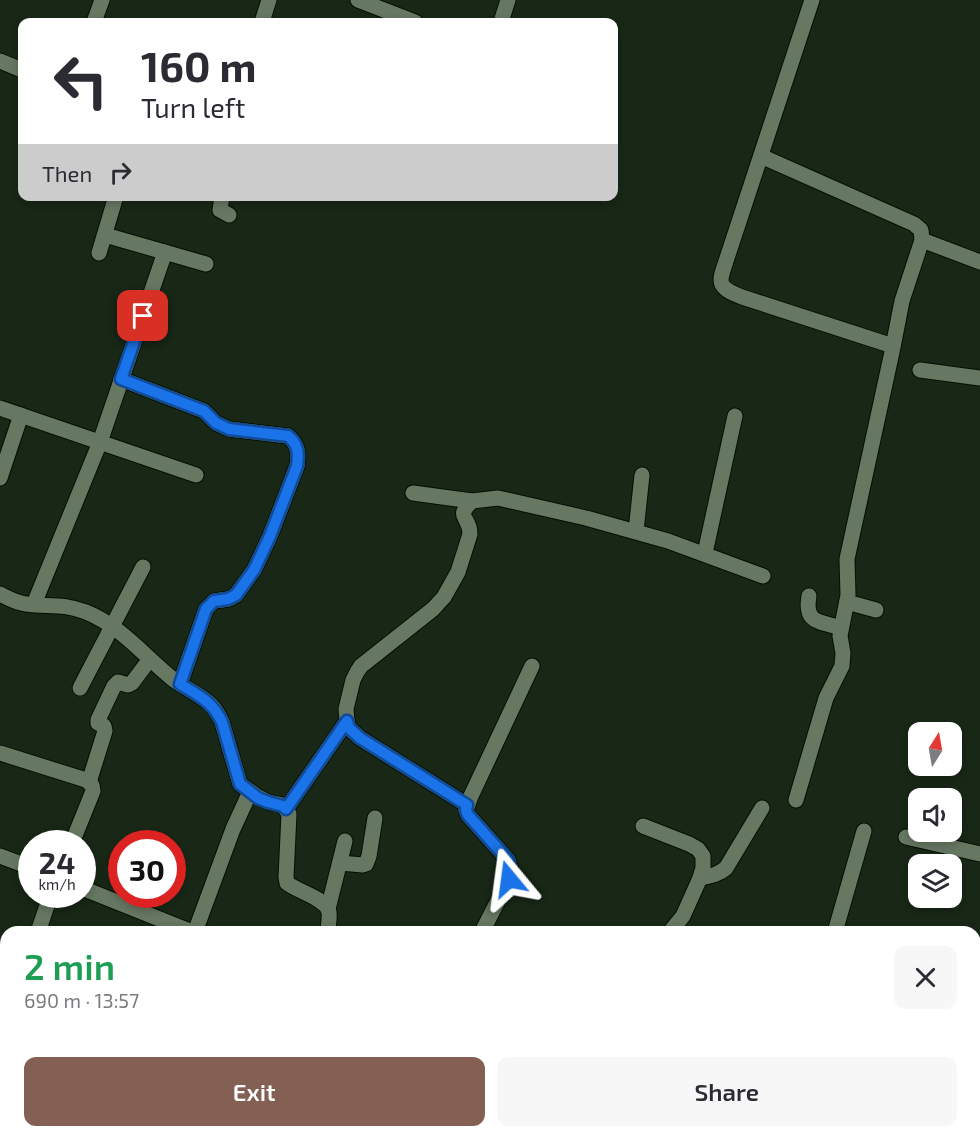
<!DOCTYPE html>
<html lang="en">
<head>
<meta charset="utf-8">
<style>
  :root { --surface:#fff; --page:#f7f7f7; --text:#2b2b33; --muted:#7c7c81; --accent:#846054 }
  body { margin:0; font-family:"Exo 2",sans-serif; background:var(--page); color:var(--text); height:100vh; display:flex; flex-direction:column; font-size:22px; white-space:nowrap }
  * { box-sizing:border-box; margin:0 }
  p { font-size:20px; color:var(--muted) }
  .icon { flex:none; width:33px; height:33px; fill:none; stroke:currentColor; stroke-width:2; stroke-linecap:round; stroke-linejoin:round }
  .map { position:relative; flex:1; overflow:hidden }
  .panel { position:absolute; left:0px; top:926px; width:981px; height:212px; display:flex; flex-direction:column; background:var(--surface); border-radius:18px 18px 0 0; box-shadow:0 3px 9px #0003 }
  .panel>* { flex:none }
  .banner { position:absolute; left:18px; top:18px; width:600px; height:183px; border-radius:12px; box-shadow:0 3px 9px #0003; background:#fff; color:var(--text); overflow:hidden }
  .needle { width:39px; rotate:11deg }
  .tools { position:absolute; left:908px; top:722px; display:grid; gap:12px }
  .tools a { display:grid; place-items:center; width:54px; height:54px; border-radius:12px; background:var(--surface); box-shadow:0 3px 9px #0003; font-size:30px }
  .speed { position:absolute; left:18px; top:830px; display:flex; gap:12px; font-size:30px; font-weight:700; text-align:center }
  .speed>* { display:grid; place-content:center; width:78px; height:78px; border-radius:50%; background:var(--surface); box-shadow:0 3px 9px #0003; line-height:1 }
  .speed small { font-size:15px; font-weight:400 }
  .speed .limit { border:9px solid #d22; background:#fff; color:#111 }
  .pin { position:absolute; display:grid; place-items:center; width:51px; height:51px; color:#fff; margin:-26px; border-radius:12px; box-shadow:0 3px 9px #0006 }
  .me { position:absolute; width:66px; margin:-33px; rotate:344deg; stroke-linejoin:round; filter:drop-shadow(0 0 4px #0008) }
  .turn { display:flex; align-items:center; gap:21px; height:126px; padding:0 24px; font-size:27px }
  .turn .icon { width:78px; height:78px; stroke-width:2.5 }
  .turn b { display:block; font-size:42px; line-height:51px }
  .then { display:flex; align-items:center; height:57px; padding:0 24px; background:#0003; gap:12px; font-size:22px }
  .round { display:grid; place-items:center; flex:none; width:63px; height:63px; border-radius:12px; background:var(--page) }
  .summary { display:flex; align-items:center; justify-content:space-between; height:102px; padding:0 24px }
  h1 { font-size:36px; font-weight:600; line-height:45px; color:#1e9e55 }
  .primary-button { display:flex; gap:12px; margin-top:auto; padding:12px 24px }
  .primary-button a { flex:1; height:69px; border-radius:12px; background:var(--accent); color:#fff; font-size:24px; font-weight:600; line-height:69px; text-align:center }
  .primary-button a+a { background:var(--page); color:var(--text) }
  .map>svg:first-child { display:block }
  .lines { fill:none; stroke-linecap:round; stroke-linejoin:round }
  .minor-casing { stroke:#041002; stroke-width:17 }
  .minor { stroke:#667762; stroke-width:15 }
  .route-casing { stroke:#114b97; stroke-width:15 }
  .route { stroke:#1a73e8; stroke-width:10 }
</style>
</head>
<body>
<div class="map">
<svg width="980" height="1136" viewBox="0 0 980 1136">
  <rect width="100%" height="100%" fill="#182716"/>
  <g class="lines">
    <defs>
      <g id="minor">
        <polyline points="358,0 415,22"/>
        <path d="M 812,0 L 728,255 C 720,281 713,286 742,297 L 893,346"/>
        <polyline points="94,22 102,0"/>
        <polyline points="262,22 269,0"/>
        <polyline points="501,22 508,0"/>
        <polyline points="0,61 22,70"/>
        <polyline points="761,156 914,224 921,230 922,240 902,301 892,352 847,559 848,595 840,636 843,653 842,666 826,698 796,800"/>
        <polyline points="222,196 220,210 229,215"/>
        <polyline points="105,235 206,264"/>
        <polyline points="922,240 980,262"/>
        <polyline points="99,253 116,196"/>
        <polyline points="920,370 980,378"/>
        <path d="M 121,379 L 204,411 L 216,423 L 229,429 L 288,436 C 298,444 299,454 297,466 L 270,536 L 254,570 L 236,595 L 229,599 L 214,601 L 206,609 L 180,684"/>
        <polyline points="0,408 196,475"/>
        <polyline points="0,478 21,415"/>
        <polyline points="413,493 472,501 498,498 586,518 668,541 763,576"/>
        <polyline points="636,531 642,475"/>
        <polyline points="705,553 735,416"/>
        <path d="M 0,594 C 8,598 17,603 26,604 C 48,607 63,603 86,612 C 121,626 145,657 174,680 C 186,689 202,695 212,706 C 217,711 219,716 222,722 L 240,784 L 258,797 L 268,802 L 283,805 L 289,814 L 286,877 L 287,883 C 298,892 326,898 329,912 C 330,918 328,925 328,932"/>
        <path d="M 809,596 C 804,624 820,621 841,628"/>
        <polyline points="847,602 876,610"/>
        <polyline points="34,604 100,442 165,252"/>
        <polyline points="80,688 143,567"/>
        <polyline points="0,753 86,780 92,785 93,791 72,843"/>
        <polyline points="89,782 105,731 104,726 98,723 98,720 114,686 118,682 128,685 132,683 150,659"/>
        <path d="M 467,805 L 360,738 L 349,728 L 347,721 L 346,709 L 353,680 L 357,672 L 361,666 L 433,609 L 444,597 L 458,572 L 470,534 C 470,515 454,519 472,501"/>
        <polyline points="286,809 347,721"/>
        <polyline points="643,826 689,844 698,849 703,856 703,868 700,878 683,916 670,932"/>
        <polyline points="906,837 980,854"/>
        <polyline points="0,856 32,868"/>
        <polyline points="340,863 363,865 366,864 369,856 375,818"/>
        <path d="M 700,878 C 710,876 718,875 726,868 L 762,808"/>
        <polyline points="82,888 192,932"/>
        <polyline points="328,909 345,841"/>
        <polyline points="38,932 51,894"/>
        <polyline points="195,932 233,829 250,792"/>
        <polyline points="482,932 509,879 511,870 508,860 468,815 466,810 471,796 532,666"/>
        <polyline points="835,932 864,831"/>
        <polyline points="108,1131 118,1135"/>
        <polyline points="370,1131 372,1136"/>
        <polyline points="482,1136 484,1131"/>
        <polyline points="916,1136 916,1131"/>
      </g>
    </defs>
    <use href="#minor" class="minor-casing"/>
    <use href="#minor" class="minor"/>
  </g>
  <g class="lines">
    <defs>
      <path id="route" d="M 143,316 L 121,379 L 204,411 L 216,423 L 229,429 L 288,436 C 298,444 299,453 297,466 L 270,536 L 254,570 L 236,595 L 228,599 L 214,601 L 206,609 L 180,684 C 199,696 212,701 222,722 L 240,784 L 258,798 L 268,802 L 283,806 L 286,809 L 347,721 L 349,728 L 360,738 L 467,805 L 466,810 L 468,815 L 508,860 L 511,870 L 509,879"/>
    </defs>
    <use href="#route" class="route-casing"/>
    <use href="#route" class="route"/>
  </g>
</svg>
<div class="tools">
<a><svg class="needle" viewBox="-14 -14 28 28"><path d="M0-13l5 13h-10z" fill="#e53935"/><path d="M0 13l5-13h-10z" fill="#7c7c81"/></svg></a>
<a><svg class="icon" aria-label="sound" viewBox="0 0 24 24"><path d="M4 9h4l5-4v14l-5-4H4zM17 9q2 3 0 6"/></svg></a>
<a><svg class="icon" aria-label="layers" viewBox="0 0 24 24"><path d="M12 4l9 5-9 5-9-5zM3 14l9 5 9-5"/></svg></a>
</div>
<div class="speed"><div>24<small>km/h</small></div><div class="limit">30</div></div>
<div class="pin" style="left:143px;top:316px;background:#d93025"><svg class="icon" aria-label="arrive" viewBox="0 0 24 24"><path d="M6 21V4h12l-3 4 3 4H6"/></svg></div>
<svg class="me" style="left:509px;top:879px" viewBox="-20 -20 40 40"><path d="M0-17L14 15 0 8-14 15z" fill="#1a73e8" stroke="#fff" stroke-width="4"/></svg>
<div class="banner">
<div class="turn"><svg class="icon" aria-label="left" viewBox="0 0 24 24"><path d="M17 20v-9H6M10 6l-5 5 5 5"/></svg><div><b>160 m</b>Turn left</div></div>
<div class="then">Then<svg class="icon" aria-label="right" viewBox="0 0 24 24"><path d="M7 20v-9h11M14 6l5 5-5 5"/></svg></div>
</div>
<section class="panel">
<div class="summary"><div><h1>2 min</h1><p>690 m · 13:57</p></div><a class="round"><svg class="icon" aria-label="close" viewBox="0 0 24 24"><path d="M6 6l12 12M18 6L6 18"/></svg></a></div>
<div class="primary-button"><a>Exit</a><a>Share</a></div>
</section>
</div>
</body>
</html>
